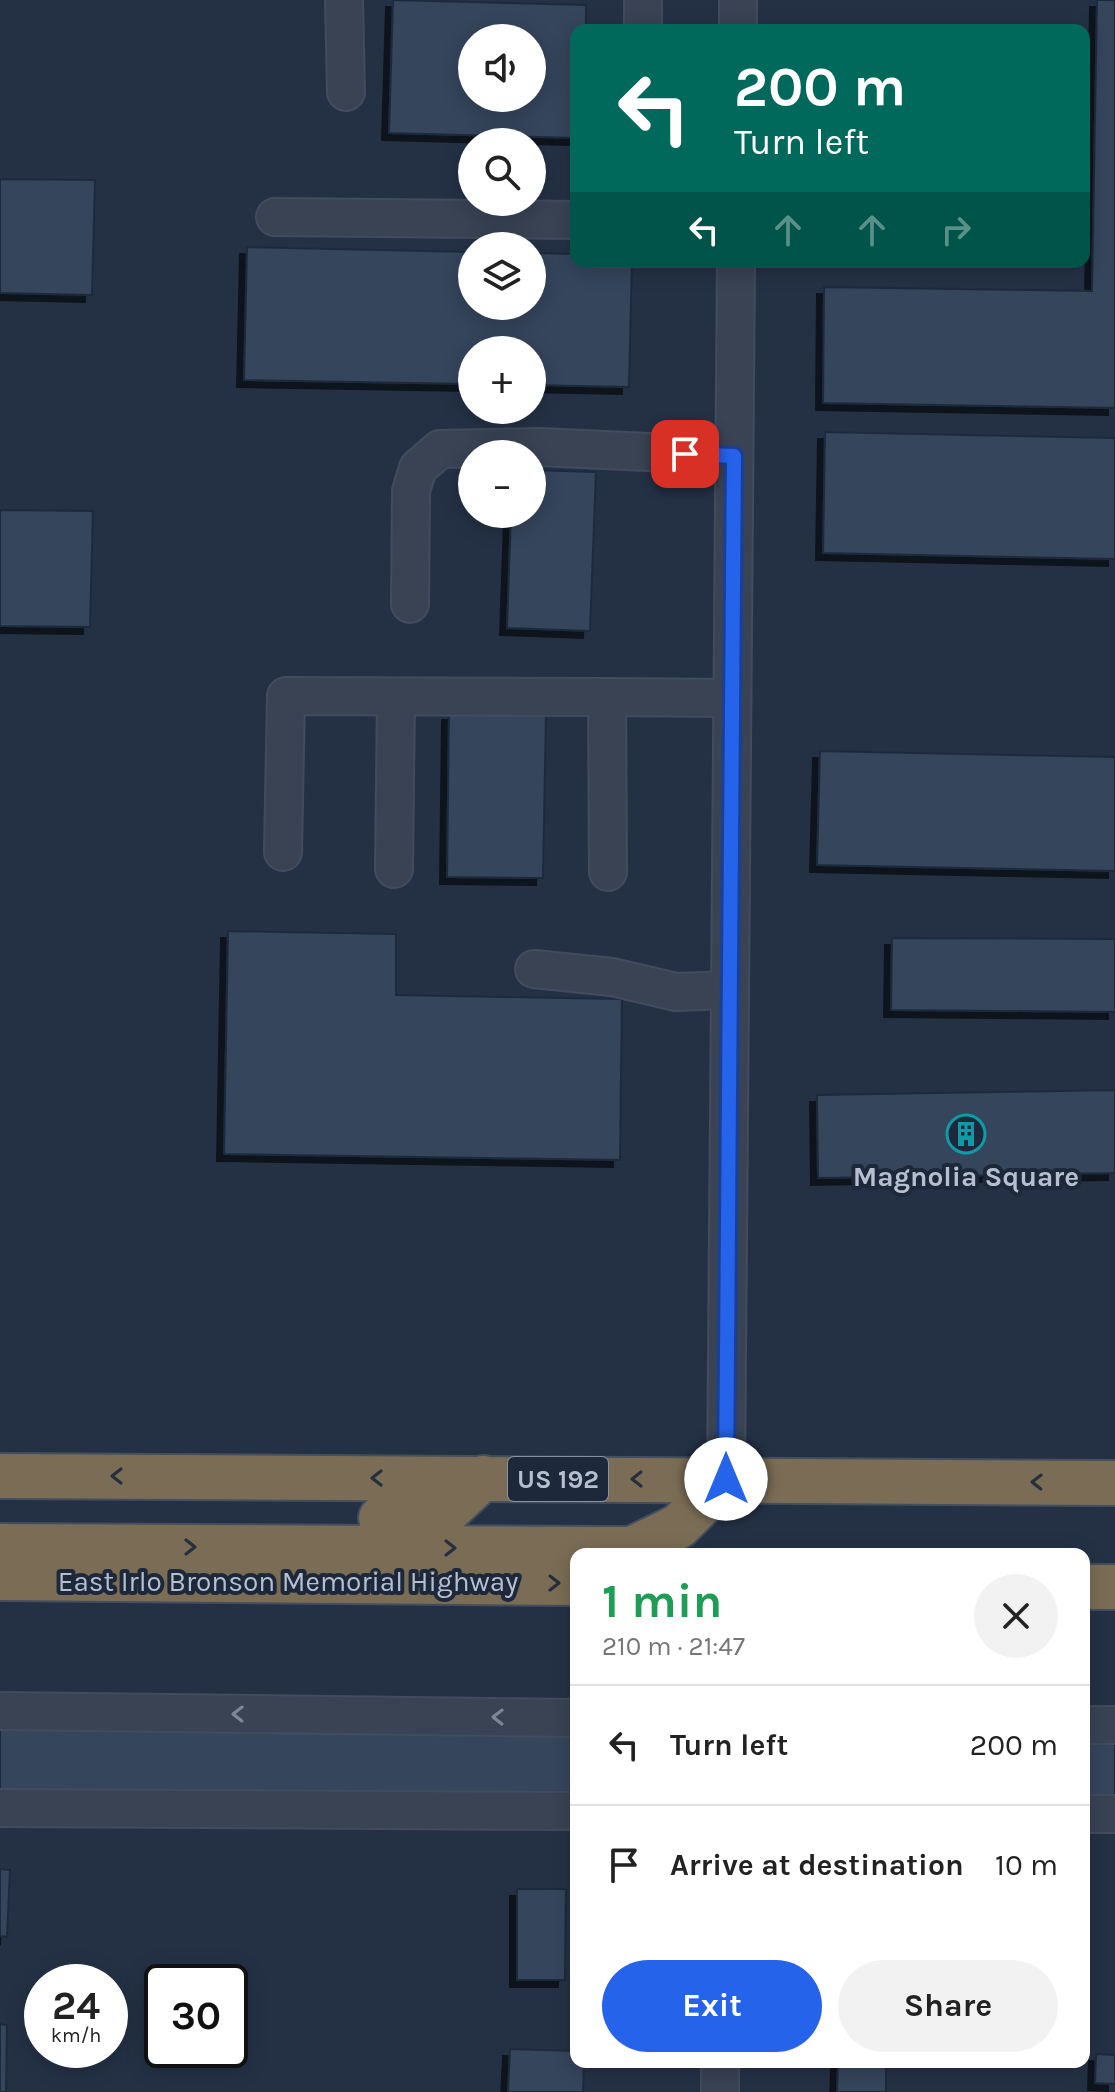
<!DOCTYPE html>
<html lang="en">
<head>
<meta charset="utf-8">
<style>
  :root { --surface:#fff; --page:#f2f2f2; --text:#222; --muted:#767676; --line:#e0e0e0; --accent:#2563eb }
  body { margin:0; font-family:Karla,sans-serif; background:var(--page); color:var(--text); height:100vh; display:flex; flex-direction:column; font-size:30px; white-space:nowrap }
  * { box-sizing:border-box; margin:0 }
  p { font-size:26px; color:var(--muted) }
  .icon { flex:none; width:44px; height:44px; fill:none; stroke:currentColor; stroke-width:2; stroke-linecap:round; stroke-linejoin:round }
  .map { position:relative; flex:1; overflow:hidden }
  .panel { position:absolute; left:570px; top:1548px; width:520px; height:520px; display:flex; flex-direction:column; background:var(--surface); border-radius:16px; box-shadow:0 4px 20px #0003 }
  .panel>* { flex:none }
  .banner { position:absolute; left:570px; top:24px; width:520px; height:244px; border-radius:16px; box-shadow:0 4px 20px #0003; background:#00695c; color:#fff; overflow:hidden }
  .fabs { position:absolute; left:458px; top:24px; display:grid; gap:16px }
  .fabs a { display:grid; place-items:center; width:88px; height:88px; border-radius:50%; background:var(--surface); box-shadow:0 4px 20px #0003; font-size:40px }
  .speed { position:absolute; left:24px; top:1964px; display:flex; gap:16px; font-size:40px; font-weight:700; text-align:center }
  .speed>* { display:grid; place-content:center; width:104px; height:104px; border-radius:50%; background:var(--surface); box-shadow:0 4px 20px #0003; line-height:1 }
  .speed small { font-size:20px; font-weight:400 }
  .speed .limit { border:4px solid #111; border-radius:12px; background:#fff; color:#111 }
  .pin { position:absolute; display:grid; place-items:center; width:68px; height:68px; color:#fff; margin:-34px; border-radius:16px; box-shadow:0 4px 12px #0006 }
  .me { position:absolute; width:88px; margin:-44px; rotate:0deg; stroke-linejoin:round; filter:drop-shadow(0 0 6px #0008) }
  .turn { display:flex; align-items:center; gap:28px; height:168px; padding:0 32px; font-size:36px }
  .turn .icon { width:104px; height:104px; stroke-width:2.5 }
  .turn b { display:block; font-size:56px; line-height:68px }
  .lanes { display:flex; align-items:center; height:76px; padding:0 32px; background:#0003; justify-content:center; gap:40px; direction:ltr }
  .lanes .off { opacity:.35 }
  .round { display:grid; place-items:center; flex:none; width:84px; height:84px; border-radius:42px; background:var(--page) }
  .head { display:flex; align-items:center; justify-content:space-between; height:136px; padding:0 32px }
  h1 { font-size:48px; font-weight:700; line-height:60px; color:#1e9e55 }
  .cta { display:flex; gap:16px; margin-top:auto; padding:16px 32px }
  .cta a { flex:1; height:92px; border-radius:48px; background:var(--accent); color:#fff; font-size:32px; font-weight:700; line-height:92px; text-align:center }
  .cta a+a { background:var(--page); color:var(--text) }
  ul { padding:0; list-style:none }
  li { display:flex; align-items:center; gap:24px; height:120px; padding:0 32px; border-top:2px solid var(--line) }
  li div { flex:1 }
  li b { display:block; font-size:30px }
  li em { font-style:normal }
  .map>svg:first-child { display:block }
  .building { fill:#35455b; stroke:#1f2a3c; stroke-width:2; fill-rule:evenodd; filter:url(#shadow) }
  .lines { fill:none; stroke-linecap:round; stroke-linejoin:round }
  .minor-casing { stroke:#424c5e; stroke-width:40 }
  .highway-casing { stroke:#434e5f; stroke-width:48 }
  .minor { stroke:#394354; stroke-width:36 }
  .highway { stroke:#7b6d55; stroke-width:44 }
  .oneway { stroke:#262f3d }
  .oneway2 { stroke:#7e8797 }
  .route-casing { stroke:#184099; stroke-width:20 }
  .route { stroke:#2563eb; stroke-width:14 }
  .labels { text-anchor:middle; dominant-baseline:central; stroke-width:8; stroke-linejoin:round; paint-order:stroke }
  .shield { fill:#1d283a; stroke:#8892a2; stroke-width:2 }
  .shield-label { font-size:26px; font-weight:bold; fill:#b6bfce }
  .poi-label { font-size:28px; font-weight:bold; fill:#b6bfce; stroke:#1d283a }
  .street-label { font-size:28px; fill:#b6bfce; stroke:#1d283a }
</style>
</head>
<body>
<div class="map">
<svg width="1115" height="2092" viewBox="0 0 1115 2092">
  <defs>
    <filter id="shadow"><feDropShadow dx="-7" dy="7" stdDeviation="0" flood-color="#0009"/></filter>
  </defs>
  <rect width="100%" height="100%" fill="#243145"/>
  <g class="building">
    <path d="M 393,0 L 586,5 L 586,30 L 576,30 L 576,138 L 389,133 ZM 472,38 L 532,38 L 532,98 L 472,98 Z"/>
    <polygon points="1097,0 1115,0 1115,408 823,403 824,287 1092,291"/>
    <polygon points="0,179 95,180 92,295 0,293"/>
    <polygon points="247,247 472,252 472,306 532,306 532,253 576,254 576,262 632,262 629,387 532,385 532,350 472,350 472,384 244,380"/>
    <polygon points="825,432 1115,438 1115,559 823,553"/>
    <polygon points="532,470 596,472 590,631 507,628 511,514 532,514"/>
    <polygon points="0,510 93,511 90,627 0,626"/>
    <polygon points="449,713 546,715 543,878 447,877"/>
    <polygon points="820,751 1115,757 1115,871 817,865"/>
    <polygon points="228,931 396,934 396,995 622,999 620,1160 224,1154"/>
    <polygon points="892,938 1115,939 1115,1012 891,1010"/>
    <polygon points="1115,1090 1115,1173 818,1178 817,1095"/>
    <polygon points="0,1727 576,1731 576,1796 0,1792"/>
    <rect x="1084" y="1737" width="31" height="64"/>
    <polygon points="0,1869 10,1870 7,1937 0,1936"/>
    <polygon points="517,1889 566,1889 565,1980 517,1980"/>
    <polygon points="0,2024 7,2025 6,2092 0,2092"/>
    <polygon points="510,2049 576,2051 576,2062 584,2062 583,2092 508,2092"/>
    <polygon points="1096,2054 1115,2055 1115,2084 1095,2083"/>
    <polygon points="838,2062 886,2062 886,2092 837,2092"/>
  </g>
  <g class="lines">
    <defs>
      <g id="minor">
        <polyline points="344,0 346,92"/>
        <polyline points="643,0 643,30"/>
        <polyline points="738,30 738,0"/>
        <polyline points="275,217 576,220"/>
        <polyline points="410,604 411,491 418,468 440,449 540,447 734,456"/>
        <polyline points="283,852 286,696 607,697"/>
        <polyline points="394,869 396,697"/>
        <polyline points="608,872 607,697 732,698"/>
        <polyline points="534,969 612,977 676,992 729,990"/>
        <polyline points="726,1479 736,262"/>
        <polyline points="0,1711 576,1718"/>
        <polyline points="1084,1725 1115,1725"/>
        <polyline points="0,1808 576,1811"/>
        <polyline points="1084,1814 1115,1814"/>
        <polyline points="720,2092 720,2062"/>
      </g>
      <g id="highway">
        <polyline points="0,1476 1115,1483"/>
        <polyline points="381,1518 439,1519 483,1478"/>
        <polyline points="0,1546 632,1549 679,1526 726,1479"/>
        <polyline points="0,1578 576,1583"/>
        <polyline points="1084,1587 1115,1587"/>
      </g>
    </defs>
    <use href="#minor" class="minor-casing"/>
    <use href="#highway" class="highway-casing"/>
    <use href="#minor" class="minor"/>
    <use href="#highway" class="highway"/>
  </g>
  <defs><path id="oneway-chevron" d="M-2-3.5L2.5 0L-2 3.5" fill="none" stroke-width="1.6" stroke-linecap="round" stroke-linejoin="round" transform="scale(2)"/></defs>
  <g class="oneway">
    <use href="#oneway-chevron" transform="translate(117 1476) rotate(-180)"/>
    <use href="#oneway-chevron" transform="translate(377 1478) rotate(-180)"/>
    <use href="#oneway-chevron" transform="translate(637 1479) rotate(-180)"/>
    <use href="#oneway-chevron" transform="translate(1037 1482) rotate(-179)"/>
    <use href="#oneway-chevron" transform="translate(190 1547)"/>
    <use href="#oneway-chevron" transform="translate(450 1548)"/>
    <use href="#oneway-chevron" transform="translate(554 1583)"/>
  </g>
  <g class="oneway2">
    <use href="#oneway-chevron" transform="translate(238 1714) rotate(-179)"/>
    <use href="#oneway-chevron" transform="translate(498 1717) rotate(-179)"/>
  </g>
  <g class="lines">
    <defs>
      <polyline id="route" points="685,454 734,456 726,1479"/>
    </defs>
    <use href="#route" class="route-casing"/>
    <use href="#route" class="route"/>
  </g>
  <defs>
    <symbol id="building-ring" viewBox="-11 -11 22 22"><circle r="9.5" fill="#1d283a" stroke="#0f9aa8" stroke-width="1.5"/><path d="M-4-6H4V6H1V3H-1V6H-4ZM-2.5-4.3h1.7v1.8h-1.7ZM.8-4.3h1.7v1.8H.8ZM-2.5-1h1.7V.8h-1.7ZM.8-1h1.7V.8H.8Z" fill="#0f9aa8"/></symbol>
  </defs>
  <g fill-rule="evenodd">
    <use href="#building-ring" x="944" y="1112" width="44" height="44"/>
  </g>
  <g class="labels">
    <rect class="shield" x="508" y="1457" width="100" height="44" rx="6"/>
    <g class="shield-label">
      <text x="558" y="1479">US 192</text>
    </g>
    <g class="poi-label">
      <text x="966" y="1176">Magnolia Square</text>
    </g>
    <g class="street-label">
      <text x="288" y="1581">East Irlo Bronson Memorial Highway</text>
    </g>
  </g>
</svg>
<div class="fabs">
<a><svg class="icon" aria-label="sound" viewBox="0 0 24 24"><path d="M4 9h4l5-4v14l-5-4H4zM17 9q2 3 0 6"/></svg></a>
<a><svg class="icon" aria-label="search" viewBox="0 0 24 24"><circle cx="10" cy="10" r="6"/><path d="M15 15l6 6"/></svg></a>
<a><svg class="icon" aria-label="layers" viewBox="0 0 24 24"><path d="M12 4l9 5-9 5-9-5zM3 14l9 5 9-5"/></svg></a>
<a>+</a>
<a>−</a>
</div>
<div class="speed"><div>24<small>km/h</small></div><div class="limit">30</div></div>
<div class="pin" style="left:685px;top:454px;background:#d93025"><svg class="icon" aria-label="arrive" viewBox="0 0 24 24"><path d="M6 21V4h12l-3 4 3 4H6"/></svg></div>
<svg class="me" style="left:726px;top:1479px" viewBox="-20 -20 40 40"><circle r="19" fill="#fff"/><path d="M0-13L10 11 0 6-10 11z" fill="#2563eb"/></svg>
<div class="banner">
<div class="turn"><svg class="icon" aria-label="left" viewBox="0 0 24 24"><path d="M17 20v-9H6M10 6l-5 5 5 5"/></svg><div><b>200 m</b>Turn left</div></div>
<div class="lanes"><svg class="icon" aria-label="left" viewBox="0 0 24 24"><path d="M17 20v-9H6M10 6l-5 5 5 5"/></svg><svg class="icon off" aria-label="ahead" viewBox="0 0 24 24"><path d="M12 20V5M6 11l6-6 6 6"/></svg><svg class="icon off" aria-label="ahead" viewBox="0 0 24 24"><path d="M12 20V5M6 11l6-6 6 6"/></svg><svg class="icon off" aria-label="right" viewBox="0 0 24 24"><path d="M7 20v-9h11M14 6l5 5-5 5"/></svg></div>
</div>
<section class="panel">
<div class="head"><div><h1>1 min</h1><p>210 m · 21:47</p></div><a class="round"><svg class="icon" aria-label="close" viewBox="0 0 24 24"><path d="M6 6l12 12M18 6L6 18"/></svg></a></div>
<ul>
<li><svg class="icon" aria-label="left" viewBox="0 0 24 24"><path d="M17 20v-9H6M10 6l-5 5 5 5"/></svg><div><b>Turn left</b></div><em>200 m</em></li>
<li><svg class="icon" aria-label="arrive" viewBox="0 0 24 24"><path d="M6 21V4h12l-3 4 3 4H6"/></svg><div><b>Arrive at destination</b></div><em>10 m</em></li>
</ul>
<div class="cta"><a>Exit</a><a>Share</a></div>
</section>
</div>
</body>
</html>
